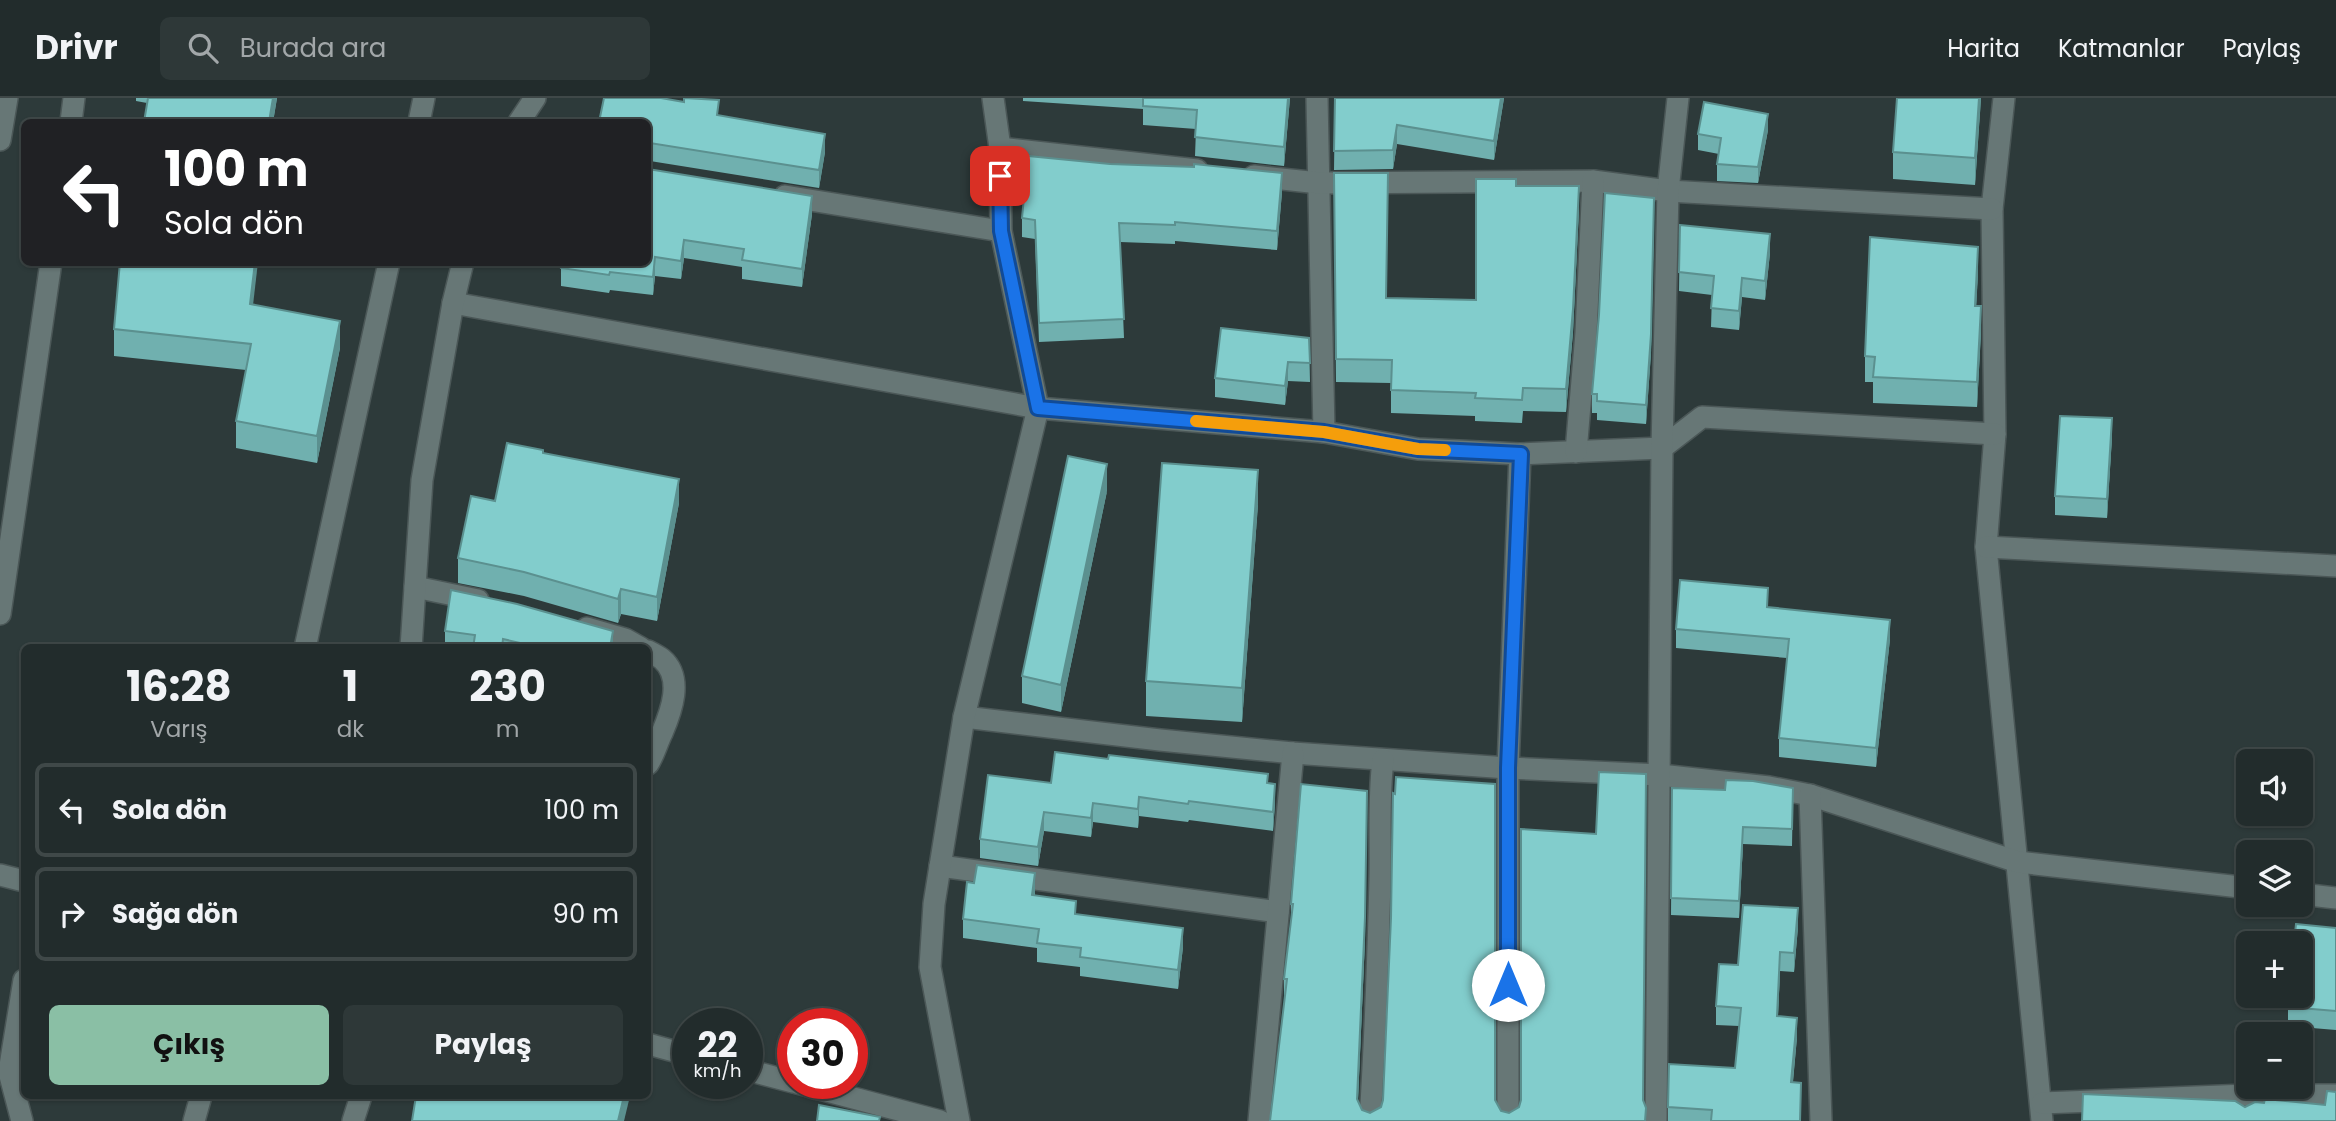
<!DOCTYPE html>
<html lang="tr">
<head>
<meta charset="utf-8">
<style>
  :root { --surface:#222c2c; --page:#2e3838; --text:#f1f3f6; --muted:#a2a7a9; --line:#3f4848; --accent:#8abfa5 }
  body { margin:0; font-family:Poppins,sans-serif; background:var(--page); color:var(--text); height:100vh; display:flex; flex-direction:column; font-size:26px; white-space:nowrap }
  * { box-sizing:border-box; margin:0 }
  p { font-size:23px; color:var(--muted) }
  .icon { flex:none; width:38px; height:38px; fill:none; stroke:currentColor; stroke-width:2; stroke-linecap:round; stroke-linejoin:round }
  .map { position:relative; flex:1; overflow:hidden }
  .details { position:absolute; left:21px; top:546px; width:630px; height:455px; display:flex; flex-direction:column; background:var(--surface); border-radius:10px; box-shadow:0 2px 5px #0004,0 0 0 2px var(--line) }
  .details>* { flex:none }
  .guide { position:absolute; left:21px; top:21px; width:630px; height:147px; border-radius:10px; box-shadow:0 2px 5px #0004,0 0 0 2px var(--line); background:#202124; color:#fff; overflow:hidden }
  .fabs { position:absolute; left:2236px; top:651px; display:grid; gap:14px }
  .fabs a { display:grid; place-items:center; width:77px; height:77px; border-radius:10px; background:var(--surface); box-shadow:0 2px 5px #0004,0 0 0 2px var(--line); font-size:35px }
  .speed { position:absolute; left:672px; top:910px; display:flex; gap:14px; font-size:35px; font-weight:700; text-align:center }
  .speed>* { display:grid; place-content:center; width:91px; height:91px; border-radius:50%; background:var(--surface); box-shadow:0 2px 5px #0004,0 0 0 2px var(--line); line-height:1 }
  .speed small { font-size:18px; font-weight:400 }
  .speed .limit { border:10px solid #d22; background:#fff; color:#111 }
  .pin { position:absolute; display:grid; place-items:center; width:60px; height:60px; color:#fff; margin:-30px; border-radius:14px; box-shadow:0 4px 10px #0006 }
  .me { position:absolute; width:77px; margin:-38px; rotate:0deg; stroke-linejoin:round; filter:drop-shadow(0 0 5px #0008) }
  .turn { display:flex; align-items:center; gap:24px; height:147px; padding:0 28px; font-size:32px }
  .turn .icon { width:91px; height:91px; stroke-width:2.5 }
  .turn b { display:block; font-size:49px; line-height:60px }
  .eta { display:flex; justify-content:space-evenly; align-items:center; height:119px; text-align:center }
  .eta b { font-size:42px; font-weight:700; line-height:49px }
  .action { display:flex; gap:14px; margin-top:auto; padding:14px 28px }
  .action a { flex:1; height:80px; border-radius:10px; background:var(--accent); color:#111; font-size:28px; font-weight:700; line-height:80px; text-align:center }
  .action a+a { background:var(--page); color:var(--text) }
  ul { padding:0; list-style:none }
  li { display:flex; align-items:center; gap:21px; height:94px; margin:0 14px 10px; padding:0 14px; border:4px solid var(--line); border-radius:10px }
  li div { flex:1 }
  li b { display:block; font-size:26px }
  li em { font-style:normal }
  header { display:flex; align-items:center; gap:42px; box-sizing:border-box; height:98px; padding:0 35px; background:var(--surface); border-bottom:2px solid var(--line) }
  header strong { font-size:33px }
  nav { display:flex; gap:38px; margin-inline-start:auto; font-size:24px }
  .search { width:490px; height:63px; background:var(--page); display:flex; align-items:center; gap:18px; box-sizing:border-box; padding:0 24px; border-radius:10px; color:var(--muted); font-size:26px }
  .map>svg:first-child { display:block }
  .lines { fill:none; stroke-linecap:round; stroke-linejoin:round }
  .minor-casing { stroke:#4b5757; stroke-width:24 }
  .minor { stroke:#677776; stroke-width:21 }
  .wall { fill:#70b0af }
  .shaded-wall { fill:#5b908f }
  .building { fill:#82cdcc; stroke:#5b908f; stroke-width:2 }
  .route-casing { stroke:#114b97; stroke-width:18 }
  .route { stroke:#1a73e8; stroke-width:12 }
  .slow { stroke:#f59e0b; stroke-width:12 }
</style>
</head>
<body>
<header>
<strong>Drivr</strong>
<div class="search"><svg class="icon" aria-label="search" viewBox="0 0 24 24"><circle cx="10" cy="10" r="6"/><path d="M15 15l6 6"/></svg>Burada ara</div>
<nav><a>Harita</a><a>Katmanlar</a><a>Paylaş</a></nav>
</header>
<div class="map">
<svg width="2336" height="1023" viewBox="0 0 2336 1023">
  <rect width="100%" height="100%" fill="#2d3a3a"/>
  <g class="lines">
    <defs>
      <g id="minor">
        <polyline points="1317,0 1324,334"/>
        <polyline points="2004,0 1992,111 1995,336 1986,449 2042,1023"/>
        <polyline points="71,24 74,0"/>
        <polyline points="419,24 424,0"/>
        <polyline points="519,24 535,0"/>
        <polyline points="0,42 7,0"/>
        <polyline points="1000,50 1197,72"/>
        <polyline points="1254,78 1319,85 1593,83 1668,93 1992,111"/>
        <polyline points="785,98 1001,133"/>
        <polyline points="453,205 1038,310 1324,334 1418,351 1520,356 1662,350 1702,319 1995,336"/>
        <polyline points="1576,354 1586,235 1593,83"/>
        <polyline points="1986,449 2336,468"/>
        <polyline points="415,489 478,502"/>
        <polyline points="0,516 51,164"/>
        <polyline points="587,530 625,541 641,550"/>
        <polyline points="305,550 389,164"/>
        <polyline points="411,550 422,382 453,205 463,164"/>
        <path d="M 648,553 C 652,555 658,558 662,561 C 684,580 671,614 662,635 C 657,645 654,657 648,666"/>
        <polyline points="964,619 1160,642 1293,655 1508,670 1660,677 1769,689 1810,697 2018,764 2249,790"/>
        <polyline points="1810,697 1821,1023"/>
        <polyline points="940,768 1278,814"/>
        <polyline points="0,777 24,783"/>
        <polyline points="2301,796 2336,800"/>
        <polyline points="648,946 688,957"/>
        <polyline points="747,972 793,984"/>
        <polyline points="797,985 940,1023"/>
        <polyline points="2042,1005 2247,997 2336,997"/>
        <polyline points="22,1023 9,974 24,882"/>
        <polyline points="194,1023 201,998"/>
        <polyline points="353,1023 361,998"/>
        <polyline points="959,1023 930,869 934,806 964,619 1038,310 1001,133 1000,50 993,0"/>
        <polyline points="1259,1023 1293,655"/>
        <path d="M 1370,1023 C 1375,942 1378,861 1380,781 C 1381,741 1378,702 1383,662"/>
        <polyline points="1508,1023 1508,670 1520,356"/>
        <polyline points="1656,1023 1662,350 1668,93 1678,0"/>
      </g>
    </defs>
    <use href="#minor" class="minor-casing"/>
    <use href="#minor" class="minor"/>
  </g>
  <g class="wall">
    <polygon points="136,0 277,0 273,24 144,24 147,5 136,3"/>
    <polygon points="1023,0 1290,0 1284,68 1195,58 1196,31 1143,27 1143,11 1023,3"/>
    <polygon points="1335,0 1504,0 1494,62 1397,46 1393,71 1334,72"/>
    <polygon points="1897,0 1981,0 1975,87 1893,81 1893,54"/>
    <polygon points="719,17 825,54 819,90 650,63 648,64 648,24"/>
    <polygon points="1768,32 1758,85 1717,83 1717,66 1719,56 1698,52 1698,36"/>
    <polygon points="648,71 812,116 802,189 742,181 742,169 684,160 681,181 655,178 653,197 610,192 609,195 561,188 561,170 648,164"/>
    <polygon points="1334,75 1386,200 1476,202 1516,88 1579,111 1573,234 1566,314 1523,313 1522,325 1475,323 1475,318 1391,315 1391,285 1336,284"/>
    <polygon points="1282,94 1277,152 1175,143 1175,146 1120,144 1124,240 1039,244 1035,141 1022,139 1022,120"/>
    <polygon points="1654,119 1651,255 1646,326 1597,322 1597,315 1592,315 1592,296"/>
    <polygon points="1680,127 1770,155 1765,202 1742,199 1739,232 1711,229 1712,197 1679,193"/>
    <polygon points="1978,175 1976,208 1981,234 1977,309 1873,305 1873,284 1865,284 1865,258"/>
    <polygon points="253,206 340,250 317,365 236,350 236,323 246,272 114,258 114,231"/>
    <polygon points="1309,240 1310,284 1288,283 1285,307 1215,299 1215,280"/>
    <polygon points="2112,339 2107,420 2055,417 2055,398"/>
    <polygon points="543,355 679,405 657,523 621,516 618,525 524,498 458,485 458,460 495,403"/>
    <polygon points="1107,393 1061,614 1022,605 1022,578"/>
    <polygon points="1258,406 1242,624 1146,618 1146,583"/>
    <polygon points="1768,509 1890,541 1876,669 1779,659 1779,640 1787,560 1676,550 1676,531"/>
    <polygon points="445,533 613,550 445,550"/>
    <polygon points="1051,685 1268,685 1275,705 1273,733 1189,722 1188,724 1139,718 1138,730 1093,724 1091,739 1044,733 1038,768 980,760 980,741"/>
    <polygon points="1301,686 1365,841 1358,1003 1362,1012 1370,1015 1495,1002 1501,1013 1509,1015 1643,1002 1646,1023 1270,1023 1285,902 1284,902 1284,881 1291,824 1291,806"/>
    <polygon points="1672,690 1725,692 1793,690 1792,748 1743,746 1739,820 1671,817"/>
    <polygon points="1035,794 1035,798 1076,816 1183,849 1178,891 1080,878 1080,869 1037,864 1037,850 963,840 963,821"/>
    <polygon points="1798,829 1794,874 1780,873 1778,918 1797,939 1793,984 1801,1023 1668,1023 1668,1009 1735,970 1739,928 1716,927 1716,908 1738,867"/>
    <polygon points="2336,830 2336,932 2288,928 2288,909"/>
  </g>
  <g class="shaded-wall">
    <polygon points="273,0 277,0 273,24 269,24"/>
    <polygon points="1288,0 1290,0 1284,68 1284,49"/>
    <polygon points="1501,0 1504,0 1494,62 1494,43"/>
    <polygon points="1979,0 1981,0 1975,87 1975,60"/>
    <polygon points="1768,16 1768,32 1758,85 1758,69"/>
    <polygon points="1397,27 1397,46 1393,71 1393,52"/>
    <polygon points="825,36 825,54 819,90 819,72"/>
    <polygon points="650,45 650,63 648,64 648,46"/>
    <polygon points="1282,75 1282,94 1277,152 1277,133"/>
    <polygon points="1579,88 1579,111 1573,234 1566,314 1566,291"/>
    <polygon points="812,98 812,116 802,189 802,171"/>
    <polygon points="1654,119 1651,255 1646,326 1646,307"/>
    <polygon points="1770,136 1770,155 1765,202 1765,183"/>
    <polygon points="684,142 684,160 681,181 681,163"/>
    <polygon points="1978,149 1978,175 1975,233 1975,208"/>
    <polygon points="655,159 655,178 653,197 653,179"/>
    <polygon points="255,164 258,164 250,233 250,206"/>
    <polygon points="1742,180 1742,199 1739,232 1739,213"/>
    <polygon points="1981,208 1981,234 1977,309 1977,284"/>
    <polygon points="340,223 340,250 317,365 317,338"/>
    <polygon points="1288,264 1288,283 1285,307 1285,288"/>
    <polygon points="2112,320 2112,339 2107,420 2107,401"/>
    <polygon points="1107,366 1107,393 1061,614 1061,587"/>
    <polygon points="1258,372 1258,406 1242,624 1242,590"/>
    <polygon points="679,381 679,405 657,523 657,499"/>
    <polygon points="621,491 621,516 618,525 618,501"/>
    <polygon points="1890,522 1890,541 1876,669 1876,650"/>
    <polygon points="613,533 613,550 610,550"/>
    <polygon points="1275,686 1275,705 1273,733 1273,714"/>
    <polygon points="1367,693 1365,841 1357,1022 1357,1001"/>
    <polygon points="1139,699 1139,718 1138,730 1138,711"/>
    <polygon points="1093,705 1093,724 1091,739 1091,720"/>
    <polygon points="1044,714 1044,733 1038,768 1038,749"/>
    <polygon points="1743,729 1743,746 1739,820 1739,803"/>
    <polygon points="1035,775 1035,794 1032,816 1032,797"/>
    <polygon points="1798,810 1798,829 1794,874 1794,855"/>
    <polygon points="1183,830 1183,849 1178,891 1178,872"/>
    <polygon points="1780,854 1780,873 1777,937 1777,918"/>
    <polygon points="1797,920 1797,939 1791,1003 1791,984"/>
    <polygon points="624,998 630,998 624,1023 618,1023"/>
  </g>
  <g class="building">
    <polygon points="148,0 273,0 269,24 144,24"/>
    <polygon points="604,0 661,0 684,4 684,0 719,2 717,17 825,36 819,72 650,45 648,46 648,24 599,24"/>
    <polygon points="1143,0 1288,0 1284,49 1195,39 1197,12 1143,8"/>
    <polygon points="1335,0 1501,0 1494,43 1397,27 1393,52 1334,53"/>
    <polygon points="1897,0 1979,0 1975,60 1893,54"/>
    <polygon points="1704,4 1768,16 1758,69 1717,66 1721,40 1698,36"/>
    <polygon points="1028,58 1110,66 1194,69 1194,66 1282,75 1277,133 1175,124 1175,127 1119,125 1124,221 1039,225 1035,122 1022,120"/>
    <polygon points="648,71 812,98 802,171 742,162 744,151 684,142 681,163 655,159 653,179 610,174 609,177 561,170 562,164 648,164"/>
    <polygon points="1334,75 1388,75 1386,200 1476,202 1476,81 1516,81 1516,88 1579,88 1573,211 1566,291 1523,290 1522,302 1475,300 1476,295 1391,292 1392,262 1336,261"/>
    <polygon points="1605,95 1654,100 1651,236 1646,307 1597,303 1597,296 1592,296 1599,217"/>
    <polygon points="1680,127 1770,136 1765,183 1742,180 1739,213 1711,210 1714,178 1679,174"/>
    <polygon points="1870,139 1978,149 1975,208 1981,208 1977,284 1873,279 1875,259 1865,258"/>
    <polygon points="120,164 255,164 250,206 340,223 317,338 236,323 251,246 114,231"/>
    <polygon points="1221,230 1309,240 1310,265 1288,264 1285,288 1215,280"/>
    <polygon points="2060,318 2112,320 2107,401 2055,398"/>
    <polygon points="507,345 543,352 543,355 679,381 657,499 621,491 618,501 524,474 458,460 471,398 495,403"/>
    <polygon points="1068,358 1107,366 1061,587 1022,578"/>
    <polygon points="1162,365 1258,372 1242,590 1146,583"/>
    <polygon points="1680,482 1768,490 1767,509 1890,522 1876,650 1779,640 1789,541 1676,531"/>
    <polygon points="451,492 517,506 613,533 610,550 542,550 503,541 502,550 473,550 475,537 445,533"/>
    <polygon points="1055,654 1108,661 1109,657 1268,676 1267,685 1275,686 1273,714 1189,703 1188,706 1139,699 1138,711 1093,705 1091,720 1044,714 1038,749 980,741 988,677 1051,685"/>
    <polygon points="1599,674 1646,676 1643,1002 1646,1010 1645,1023 1270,1023 1287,881 1284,881 1293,806 1291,806 1301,686 1367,693 1365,819 1357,1001 1362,1012 1370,1015 1381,1009 1383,1002 1391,820 1393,695 1395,696 1396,679 1495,686 1495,1002 1501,1013 1509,1015 1519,1009 1521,1002 1521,731 1596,736"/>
    <polygon points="1726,682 1753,683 1793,690 1792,731 1743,729 1739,803 1671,800 1672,690 1725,692"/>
    <polygon points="977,767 1035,775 1032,797 1076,803 1075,816 1183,830 1178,872 1080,859 1081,850 1037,845 1039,831 963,821 967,784 974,785"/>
    <polygon points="1743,807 1798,810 1794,855 1780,854 1777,918 1797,920 1791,984 1801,985 1800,1023 1711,1023 1712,1012 1668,1009 1669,966 1735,970 1741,910 1716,908 1719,866 1738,867"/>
    <polygon points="2296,826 2336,830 2336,913 2288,909 2289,898 2301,898 2301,845 2294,845"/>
    <polygon points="2327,993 2336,994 2336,1023 2082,1023 2083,996 2235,1003 2245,1009 2255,1004 2264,1005 2265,1001 2325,1007"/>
    <polygon points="416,998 624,998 618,1023 412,1023"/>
    <polygon points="819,1007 880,1019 879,1023 817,1023"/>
  </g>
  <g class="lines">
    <defs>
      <polyline id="route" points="1000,78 1001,133 1038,310 1324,334 1418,351 1521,356 1508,670 1508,887"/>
    </defs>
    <use href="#route" class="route-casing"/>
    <use href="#route" class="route"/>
    <polyline class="slow" points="1196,323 1324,334 1418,351 1445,352"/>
  </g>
</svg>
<div class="fabs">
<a><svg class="icon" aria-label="sound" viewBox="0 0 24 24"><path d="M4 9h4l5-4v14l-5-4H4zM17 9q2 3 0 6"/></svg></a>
<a><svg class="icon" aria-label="layers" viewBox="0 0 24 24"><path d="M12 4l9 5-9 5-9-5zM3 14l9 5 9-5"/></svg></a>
<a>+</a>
<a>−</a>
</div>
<div class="speed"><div>22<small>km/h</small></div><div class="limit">30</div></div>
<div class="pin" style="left:1000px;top:78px;background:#d93025"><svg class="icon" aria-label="arrive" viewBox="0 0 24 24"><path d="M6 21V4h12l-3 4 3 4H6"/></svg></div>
<svg class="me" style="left:1508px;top:887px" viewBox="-20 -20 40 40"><circle r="19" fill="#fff"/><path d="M0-13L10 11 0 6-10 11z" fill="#1a73e8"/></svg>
<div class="guide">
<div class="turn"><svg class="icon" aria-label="left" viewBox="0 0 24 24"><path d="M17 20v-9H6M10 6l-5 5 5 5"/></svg><div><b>100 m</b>Sola dön</div></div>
</div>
<section class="details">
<div class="eta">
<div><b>16:28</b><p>Varış</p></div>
<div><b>1</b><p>dk</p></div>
<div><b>230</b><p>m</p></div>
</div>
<ul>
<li><svg class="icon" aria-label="left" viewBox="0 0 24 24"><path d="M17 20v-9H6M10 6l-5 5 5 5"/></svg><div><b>Sola dön</b></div><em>100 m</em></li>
<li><svg class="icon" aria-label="right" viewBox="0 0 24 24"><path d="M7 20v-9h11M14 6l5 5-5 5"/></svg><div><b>Sağa dön</b></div><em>90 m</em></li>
</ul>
<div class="action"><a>Çıkış</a><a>Paylaş</a></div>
</section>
</div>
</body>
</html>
